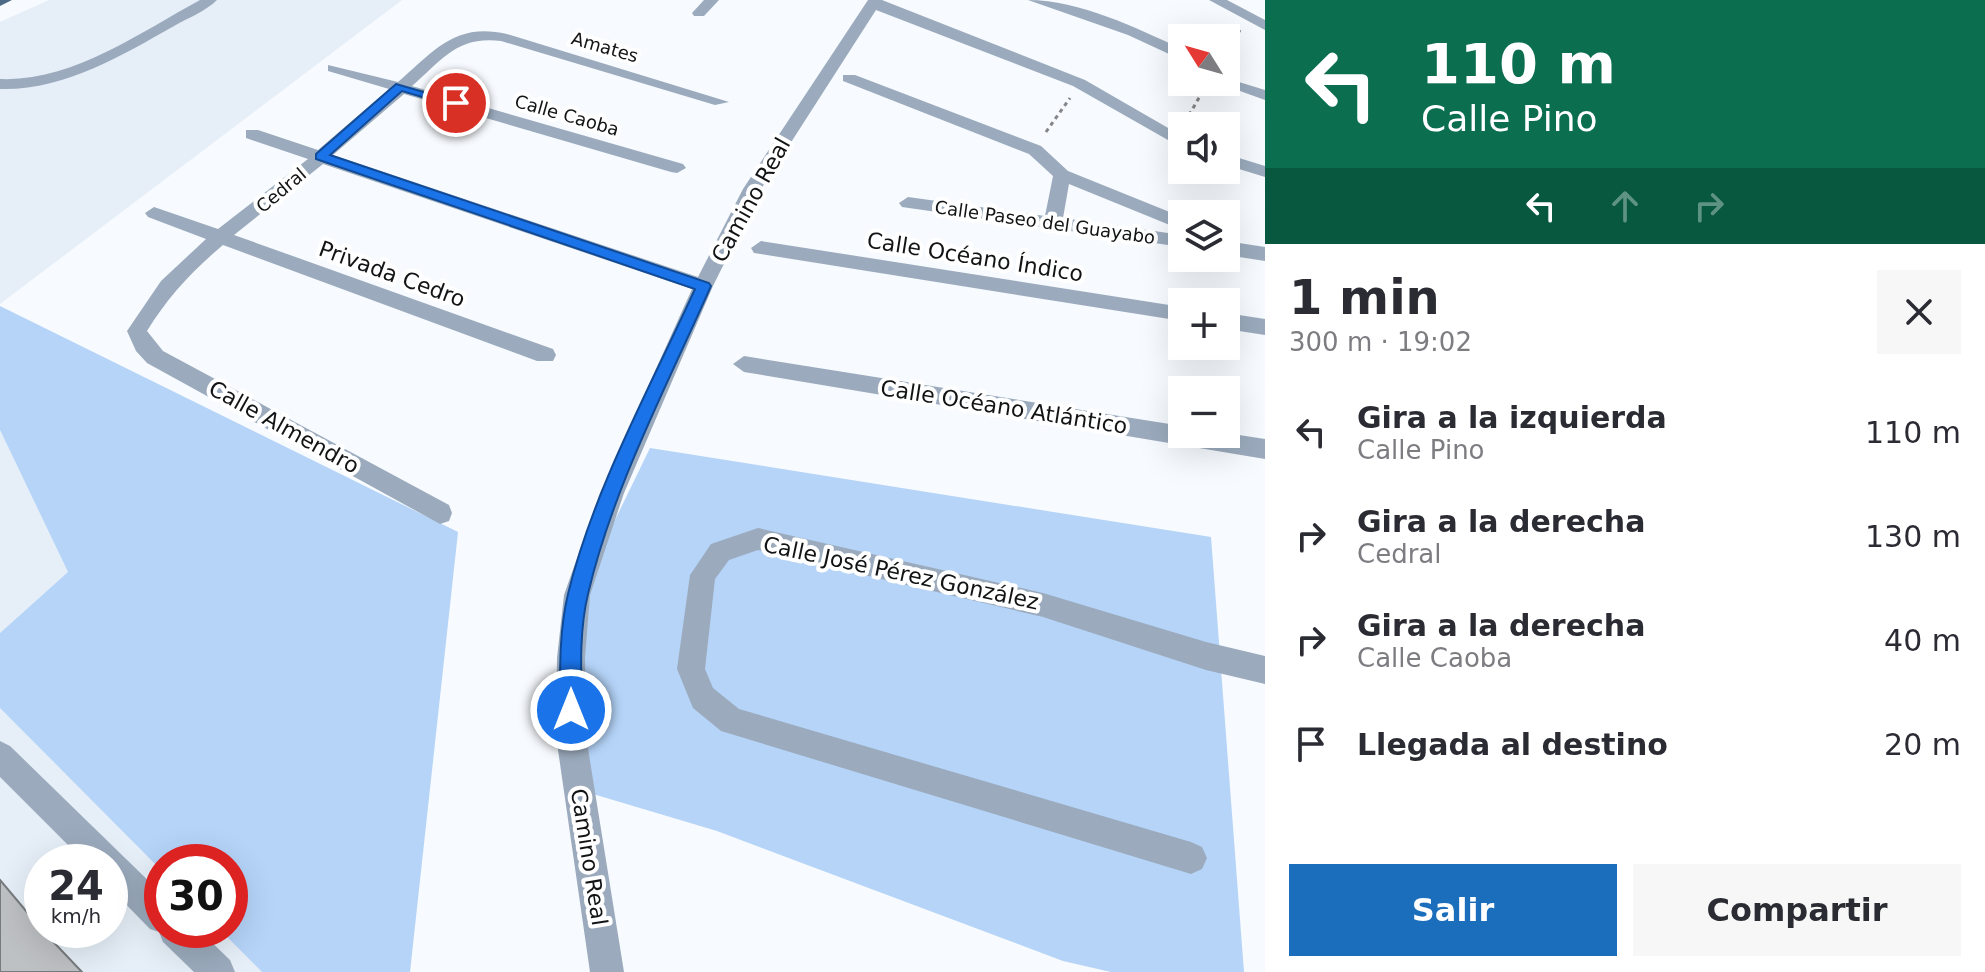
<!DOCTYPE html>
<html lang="es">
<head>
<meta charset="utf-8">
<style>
  :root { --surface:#fff; --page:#f7f7f7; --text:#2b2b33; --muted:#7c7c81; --accent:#1b6ebc }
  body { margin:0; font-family:"DejaVu Sans",sans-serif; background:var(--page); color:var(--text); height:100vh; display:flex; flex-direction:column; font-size:30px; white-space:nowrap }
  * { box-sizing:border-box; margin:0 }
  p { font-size:26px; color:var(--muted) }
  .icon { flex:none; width:44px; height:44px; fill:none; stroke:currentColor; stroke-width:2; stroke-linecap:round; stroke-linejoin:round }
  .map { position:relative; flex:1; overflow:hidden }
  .drawer { display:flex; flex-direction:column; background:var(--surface); width:720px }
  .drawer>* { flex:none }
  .hud { background:#0b6e4f; color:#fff; overflow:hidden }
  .needle { width:52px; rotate:307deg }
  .fabs { position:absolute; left:1168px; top:24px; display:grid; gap:16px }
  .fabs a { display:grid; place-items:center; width:72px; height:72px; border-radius:0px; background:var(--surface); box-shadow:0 8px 32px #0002; font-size:40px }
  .speed { position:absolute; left:24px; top:844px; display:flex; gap:16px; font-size:40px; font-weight:700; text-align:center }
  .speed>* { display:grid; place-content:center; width:104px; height:104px; border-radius:50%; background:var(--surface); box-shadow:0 8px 32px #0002; line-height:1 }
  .speed small { font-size:20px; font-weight:400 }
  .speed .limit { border:12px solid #d22; background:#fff; color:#111 }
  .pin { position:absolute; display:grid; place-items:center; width:68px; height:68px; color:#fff; margin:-34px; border:4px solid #fff; border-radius:50%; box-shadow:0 2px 8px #0007 }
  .me { position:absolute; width:88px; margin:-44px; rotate:0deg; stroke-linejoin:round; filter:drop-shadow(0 0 6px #0008) }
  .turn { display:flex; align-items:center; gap:28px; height:168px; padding:0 24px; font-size:36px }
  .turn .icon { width:104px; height:104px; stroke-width:2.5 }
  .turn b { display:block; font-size:56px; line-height:68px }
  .lanes { display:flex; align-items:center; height:76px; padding:0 24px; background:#0003; justify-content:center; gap:40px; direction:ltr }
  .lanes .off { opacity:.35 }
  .round { display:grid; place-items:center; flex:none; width:84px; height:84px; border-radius:0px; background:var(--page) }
  .summary { display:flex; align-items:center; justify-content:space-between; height:136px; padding:0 24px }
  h1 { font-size:48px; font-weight:700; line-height:60px }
  .action { display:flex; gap:16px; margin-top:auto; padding:16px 24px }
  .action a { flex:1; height:92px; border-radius:0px; background:var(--accent); color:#fff; font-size:32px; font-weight:700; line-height:92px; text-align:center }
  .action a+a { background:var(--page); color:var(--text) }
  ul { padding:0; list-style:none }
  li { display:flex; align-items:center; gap:24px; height:104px; padding:0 24px }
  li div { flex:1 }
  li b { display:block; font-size:30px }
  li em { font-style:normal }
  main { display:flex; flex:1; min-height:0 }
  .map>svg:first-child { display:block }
  .built { fill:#e6eff8; fill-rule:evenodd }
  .green { fill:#b5d4f8 }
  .building { fill:#bec1c4; stroke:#787b7e; stroke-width:2 }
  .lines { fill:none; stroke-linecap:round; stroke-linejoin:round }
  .path { stroke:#848688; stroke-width:3; stroke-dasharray:4 4; stroke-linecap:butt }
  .minor { fill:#9babbd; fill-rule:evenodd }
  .major { fill:#4d6988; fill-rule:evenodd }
  .route { fill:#1a73e8; stroke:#114b97; stroke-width:2 }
  .labels { text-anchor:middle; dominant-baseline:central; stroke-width:8; stroke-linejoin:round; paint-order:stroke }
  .far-street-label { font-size:18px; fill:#121314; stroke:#fff }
  .street-label { font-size:22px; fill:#121314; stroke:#fff }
</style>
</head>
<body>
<main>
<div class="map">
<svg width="1265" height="972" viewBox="0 0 1265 972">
  <rect width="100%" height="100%" fill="#f7fafe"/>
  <g class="built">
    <polygon points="49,0 402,0 0,304 0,22"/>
    <polygon points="0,430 68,572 0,633"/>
    <path d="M 0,708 L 162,871 L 162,930 L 220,930 L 262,972 L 0,972 ZM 42,862 L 110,862 L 110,930 L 42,930 Z"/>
  </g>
  <g class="green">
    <polygon points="0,306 458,532 410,972 262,972 220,930 230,930 230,862 162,862 162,871 0,708 0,633 68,572 0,430"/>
    <polygon points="650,448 1211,537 1244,972 1111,972 1063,961 717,831 583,791 581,590"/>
  </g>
  <polygon class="building" points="0,880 42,930 82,972 0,972"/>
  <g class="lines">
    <g class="path">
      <polyline points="1226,53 1240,30"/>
      <polyline points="1185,122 1204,89"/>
      <polyline points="1046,132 1070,98"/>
    </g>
    <g class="minor">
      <path d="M 200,0 L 217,0 C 206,11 188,18 174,26 C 121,56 63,91 0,89 L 0,79 C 72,82 139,33 200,0 Z"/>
      <polygon points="704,0 719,0 704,16 694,16 692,13"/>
      <path d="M 868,0 L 882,0 L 1085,80 L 1182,136 L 1182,148 L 1073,86 L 876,10 L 761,189 L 713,286 L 624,493 L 590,595 L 585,658 L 586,736 L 624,972 L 590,972 L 556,736 L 557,658 L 564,595 L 600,493 L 692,289 L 323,164 L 234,235 L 553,349 L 556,355 L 553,361 L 537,361 L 223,245 C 193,270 167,298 147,331 L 163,351 L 449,505 L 452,513 L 449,521 L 440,524 L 147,363 L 136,351 L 127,331 L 161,281 L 206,239 L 148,217 L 145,213 L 154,207 L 218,229 L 308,159 L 246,138 L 246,130 L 258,130 L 318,150 L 389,89 L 328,71 L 328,65 L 398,82 C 434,51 455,22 507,34 L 729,102 L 715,105 L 501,41 C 457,36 443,59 412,86 L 683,164 L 686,168 L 677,173 L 671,172 L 404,94 L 333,155 L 698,277 L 743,189 Z"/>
      <path d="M 1028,0 C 1080,0 1136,28 1182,49 L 1182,60 L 1128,35 Z"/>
      <polygon points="1209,0 1227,0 1265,20 1265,30"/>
      <polygon points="843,75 855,75 1041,146 1068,171 1182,217 1182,230 1069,184 1063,218 1182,235 1182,247 902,207 899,203 908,197 1045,216 1053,176 1029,154 843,81"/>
      <polygon points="1226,78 1265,90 1265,100 1215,82 1226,82"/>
      <polygon points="1226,154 1265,166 1265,177 1226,165"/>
      <polygon points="761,241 1182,307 1182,321 754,253 751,248"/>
      <polygon points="1226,241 1265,247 1265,261 1226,255"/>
      <polygon points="1226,313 1265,319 1265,335 1226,329"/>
      <polygon points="744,356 1182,426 1182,434 1226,433 1265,439 1265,459 744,372 733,364"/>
      <polygon points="758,528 1043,593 1206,642 1265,656 1265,684 1206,670 1043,617 758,550 729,560 715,579 705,669 713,688 739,709 1191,842 1202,847 1207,858 1202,869 1191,874 721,731 693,708 677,669 690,575 711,544"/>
      <polygon points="0,741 10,746 162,894 162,930 199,930 230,960 235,972 194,972 163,942 159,932 150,929 110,888 110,862 85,862 0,777"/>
    </g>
    <polygon class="major" points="0,0 12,0 0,6"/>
  </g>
  <path class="route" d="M 396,84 L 462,103 L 456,107 L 402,91 L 330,155 L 709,283 L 711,286 C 667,386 613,487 588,594 C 579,631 581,672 582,710 L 578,718 L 571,721 L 563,718 L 560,710 C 560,672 559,631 568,594 C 594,488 650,388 695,289 L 316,159 L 316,154 Z"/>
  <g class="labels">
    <g class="far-street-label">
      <text transform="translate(605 47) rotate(16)">Amates</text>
      <text transform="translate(567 115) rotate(16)">Calle Caoba</text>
      <text transform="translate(281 190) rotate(-40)">Cedral</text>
      <text transform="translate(1045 222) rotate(8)">Calle Paseo del Guayabo</text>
    </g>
    <g class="street-label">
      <text transform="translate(751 200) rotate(-61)">Camino Real</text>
      <text transform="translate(975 257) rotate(9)">Calle Océano Índico</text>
      <text transform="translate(392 274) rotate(20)">Privada Cedro</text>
      <text transform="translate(1004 407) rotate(9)">Calle Océano Atlántico</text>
      <text transform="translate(284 427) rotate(29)">Calle Almendro</text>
      <text transform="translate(901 573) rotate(12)">Calle José Pérez González</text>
      <text transform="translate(589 857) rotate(81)">Camino Real</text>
    </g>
  </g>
</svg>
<div class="fabs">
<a><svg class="needle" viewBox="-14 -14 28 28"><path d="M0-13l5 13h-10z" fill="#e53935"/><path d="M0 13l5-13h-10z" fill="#7c7c81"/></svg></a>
<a><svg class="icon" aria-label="sound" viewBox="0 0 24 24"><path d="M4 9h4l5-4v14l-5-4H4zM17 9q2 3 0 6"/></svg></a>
<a><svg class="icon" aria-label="layers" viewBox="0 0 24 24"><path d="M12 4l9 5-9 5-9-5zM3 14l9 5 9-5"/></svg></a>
<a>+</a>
<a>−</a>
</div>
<div class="speed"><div>24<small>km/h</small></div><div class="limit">30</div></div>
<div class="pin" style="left:456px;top:103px;background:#d93025"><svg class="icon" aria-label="arrive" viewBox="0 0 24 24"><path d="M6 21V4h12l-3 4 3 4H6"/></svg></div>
<svg class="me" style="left:571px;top:710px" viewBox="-20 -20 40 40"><circle r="17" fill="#1a73e8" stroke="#fff" stroke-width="3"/><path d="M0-11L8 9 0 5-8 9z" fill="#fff"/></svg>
</div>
<section class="drawer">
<div class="hud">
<div class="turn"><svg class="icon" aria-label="left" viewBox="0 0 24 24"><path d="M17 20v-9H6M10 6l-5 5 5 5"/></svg><div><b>110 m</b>Calle Pino</div></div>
<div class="lanes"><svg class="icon" aria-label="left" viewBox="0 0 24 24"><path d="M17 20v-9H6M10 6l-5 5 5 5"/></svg><svg class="icon off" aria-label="ahead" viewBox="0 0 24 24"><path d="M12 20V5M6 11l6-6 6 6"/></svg><svg class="icon off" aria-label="right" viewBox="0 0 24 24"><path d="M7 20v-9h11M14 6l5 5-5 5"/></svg></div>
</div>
<div class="summary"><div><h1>1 min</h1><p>300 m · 19:02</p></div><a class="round"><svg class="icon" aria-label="close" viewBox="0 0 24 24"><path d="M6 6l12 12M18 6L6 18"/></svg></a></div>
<ul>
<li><svg class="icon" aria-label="left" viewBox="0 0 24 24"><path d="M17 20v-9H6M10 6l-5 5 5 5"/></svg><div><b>Gira a la izquierda</b><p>Calle Pino</p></div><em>110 m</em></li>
<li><svg class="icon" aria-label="right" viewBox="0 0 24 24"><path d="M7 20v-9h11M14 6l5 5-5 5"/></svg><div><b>Gira a la derecha</b><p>Cedral</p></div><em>130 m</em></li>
<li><svg class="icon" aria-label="right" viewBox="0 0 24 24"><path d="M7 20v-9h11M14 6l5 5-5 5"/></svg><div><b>Gira a la derecha</b><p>Calle Caoba</p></div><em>40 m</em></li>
<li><svg class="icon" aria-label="arrive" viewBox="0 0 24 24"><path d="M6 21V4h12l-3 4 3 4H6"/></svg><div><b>Llegada al destino</b></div><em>20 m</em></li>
</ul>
<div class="action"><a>Salir</a><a>Compartir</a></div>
</section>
</main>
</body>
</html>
